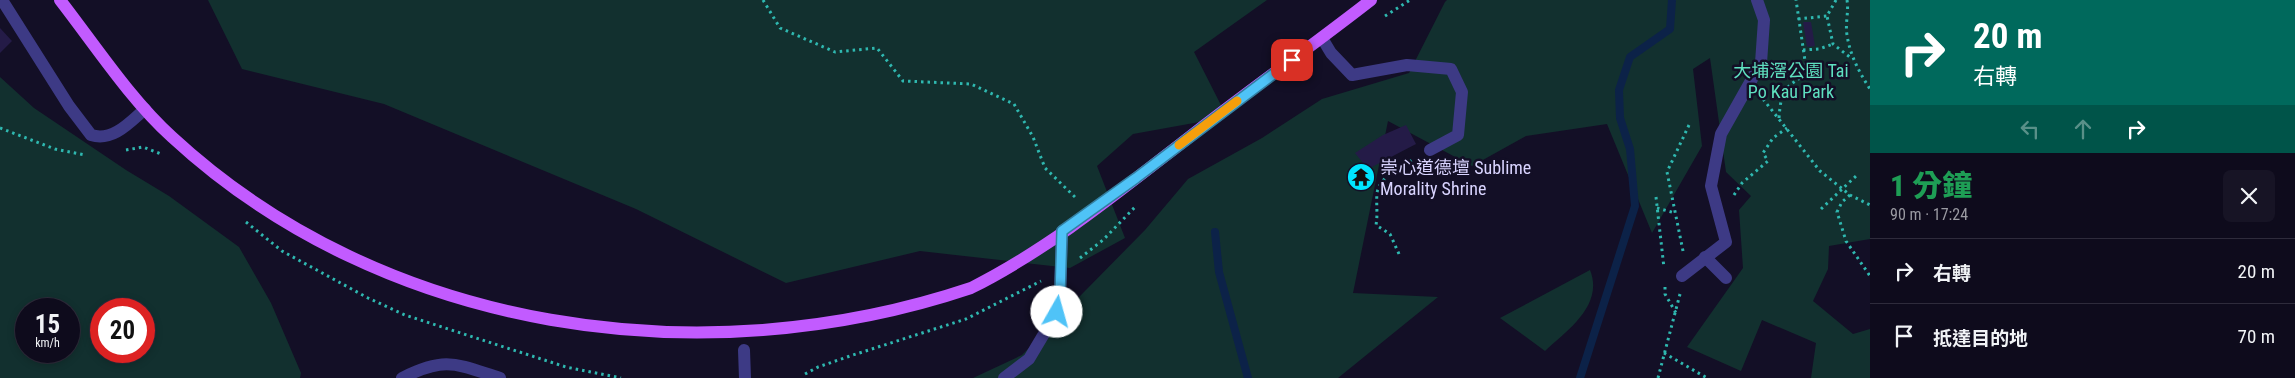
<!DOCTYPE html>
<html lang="zh-TW">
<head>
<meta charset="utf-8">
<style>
  :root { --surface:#0e0b1c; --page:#171425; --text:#f1f3f6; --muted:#9b9ba3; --line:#2e2b3b }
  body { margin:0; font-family:"Roboto Condensed","Noto Sans TC",sans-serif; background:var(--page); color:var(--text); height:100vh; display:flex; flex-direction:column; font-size:19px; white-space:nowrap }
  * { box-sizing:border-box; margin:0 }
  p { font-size:16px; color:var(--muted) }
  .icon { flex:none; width:28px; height:28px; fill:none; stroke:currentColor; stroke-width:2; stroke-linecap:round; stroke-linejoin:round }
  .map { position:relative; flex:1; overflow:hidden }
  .panel { display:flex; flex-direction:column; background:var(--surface); width:425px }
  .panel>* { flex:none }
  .banner { background:#00695c; color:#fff; overflow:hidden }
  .speed { position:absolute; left:15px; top:298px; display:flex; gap:10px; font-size:25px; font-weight:700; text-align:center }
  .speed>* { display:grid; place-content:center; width:65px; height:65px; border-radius:50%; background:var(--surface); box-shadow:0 2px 8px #0003,0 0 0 1px var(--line); line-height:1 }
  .speed small { font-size:12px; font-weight:400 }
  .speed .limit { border:8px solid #d22; background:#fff; color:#111 }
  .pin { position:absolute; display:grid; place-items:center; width:42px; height:42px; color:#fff; margin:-21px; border-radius:10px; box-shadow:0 2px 8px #0006 }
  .me { position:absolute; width:55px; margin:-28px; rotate:7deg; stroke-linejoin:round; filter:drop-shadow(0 0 4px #0008) }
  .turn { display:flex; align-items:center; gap:18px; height:105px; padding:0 20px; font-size:22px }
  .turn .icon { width:65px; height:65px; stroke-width:2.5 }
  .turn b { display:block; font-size:35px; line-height:42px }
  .lanes { display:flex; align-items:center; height:48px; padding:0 20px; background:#0003; justify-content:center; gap:25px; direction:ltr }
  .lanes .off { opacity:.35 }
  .round { display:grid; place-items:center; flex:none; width:52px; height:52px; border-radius:8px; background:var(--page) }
  .overview { display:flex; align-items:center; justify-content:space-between; height:85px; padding:0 20px }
  h1 { font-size:30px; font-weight:800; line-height:38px; color:#1e9e55 }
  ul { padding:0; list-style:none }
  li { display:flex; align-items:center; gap:15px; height:65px; padding:0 20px; border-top:1px solid var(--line) }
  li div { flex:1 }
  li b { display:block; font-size:19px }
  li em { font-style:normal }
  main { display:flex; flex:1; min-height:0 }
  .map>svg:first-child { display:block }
  .green { fill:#12302f; fill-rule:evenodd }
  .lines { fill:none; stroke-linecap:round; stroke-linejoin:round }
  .stream { stroke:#0c2248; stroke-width:8 }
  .building { fill:#241b47 }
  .path { stroke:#2fb8b0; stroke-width:3; stroke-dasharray:2.5 4; stroke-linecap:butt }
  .minor { stroke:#3d3a85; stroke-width:12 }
  .major { stroke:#c25bff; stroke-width:12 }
  .route-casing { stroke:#337fa1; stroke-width:12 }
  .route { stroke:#4fc3f7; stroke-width:9 }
  .slow { stroke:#f59e0b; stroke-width:9 }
  .labels { text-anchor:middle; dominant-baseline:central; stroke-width:5; stroke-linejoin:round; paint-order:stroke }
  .park-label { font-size:18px; fill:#5fe0c0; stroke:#130f26 }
  .poi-label { font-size:18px; fill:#d9d4ff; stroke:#130f26; text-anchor:start }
</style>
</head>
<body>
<main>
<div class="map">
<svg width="1870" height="378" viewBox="0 0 1870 378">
  <rect width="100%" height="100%" fill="#130f26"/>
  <g class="green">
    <polygon points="208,0 1267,0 1194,52 1227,117 1133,134 1097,166 1125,238 1070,268 920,251 786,283 636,209 384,104 242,69"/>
    <polygon points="1447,0 1870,0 1870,239 1829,246 1828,269 1813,301 1853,334 1870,329 1870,378 1811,378 1816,343 1762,320 1741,371 1687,347 1743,268 1739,210 1751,196 1726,172 1710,58 1693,69 1702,146 1652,233 1607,124 1526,136 1472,166 1388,121 1353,293 1438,297 1338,378 973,378 1022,355 1145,230 1188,179 1262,138 1322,99 1409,73 1445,2"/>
    <path d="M 0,77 L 34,108 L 126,170 L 169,196 L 239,247 L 271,303 L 301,373 L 300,378 L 0,378 ZM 26,309 L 69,309 L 69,351 L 26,351 ZM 101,309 L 144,309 L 144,351 L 101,351 Z"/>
    <path d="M 1590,270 C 1604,305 1568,330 1545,351 L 1500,318 Z"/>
  </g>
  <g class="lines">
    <g class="stream">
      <polyline points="1215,232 1219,272 1248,378"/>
      <polyline points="1580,378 1635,206 1630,149 1620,118 1619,90 1630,57 1670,29 1672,0"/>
    </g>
  </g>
  <g class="building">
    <polygon points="1803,22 1811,22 1815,46 1807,47"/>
    <polygon points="0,28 12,41 0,53"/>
    <polygon points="1406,125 1416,144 1368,169 1355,153 1383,135"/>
  </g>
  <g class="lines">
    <g class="path">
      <polyline points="763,0 780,28 835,52 877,48 903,81 971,84 1014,104 1033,137 1045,168 1077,199"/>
      <polyline points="1836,0 1827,16 1833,44 1851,58"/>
      <path d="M 1847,0 C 1849,12 1845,23 1847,35 C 1850,55 1859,72 1870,89"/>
      <polyline points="1385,16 1410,0"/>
      <polyline points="1798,19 1827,16"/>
      <polyline points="1803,50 1819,49 1833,44"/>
      <polyline points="1763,99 1820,171 1850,195 1870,205"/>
      <path d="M 1779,118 C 1781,91 1784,87 1807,74 L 1796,0"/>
      <polyline points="0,128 55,149 85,155"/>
      <polyline points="126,150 143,147 161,154"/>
      <polyline points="1734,195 1742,183 1768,161 1763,153 1773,138 1787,128"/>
      <polyline points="1850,195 1842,202 1837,212 1846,241 1870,276"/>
      <polyline points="1656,197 1664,268"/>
      <polyline points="1657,208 1675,213"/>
      <polyline points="1821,209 1856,176"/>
      <polyline points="246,222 282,251 368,298 405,315 566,367 621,378"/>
      <polyline points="1683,251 1667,172 1689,125"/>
      <path d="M 1399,254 L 1390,234 L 1376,225 C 1378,214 1376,204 1377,193 C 1380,176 1401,167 1414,159"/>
      <polyline points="1080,258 1103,240 1136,206"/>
      <polyline points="1665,287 1665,294 1676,313"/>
      <polyline points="1664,353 1707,378"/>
      <polyline points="805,374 818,367 853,355 966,319 1041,281"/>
      <polyline points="1658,378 1680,294"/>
    </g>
    <g class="minor">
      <path d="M 2,0 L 69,106 L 91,135 C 113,142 130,122 145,109"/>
      <polyline points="1322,38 1331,53 1352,75 1407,65 1451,69 1462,92 1458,135 1430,150"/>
      <polyline points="1705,257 1726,278"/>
      <polyline points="1682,276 1726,242 1711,186 1721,134 1761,63 1764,20 1757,0"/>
      <polyline points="744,350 745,378"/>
      <path d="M 402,378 C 446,356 456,364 500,378"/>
      <polyline points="1004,378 1029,359 1057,312 1060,296 1062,231"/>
    </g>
    <path class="major" d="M 60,0 C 95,45 130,99 172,137 C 384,333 703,378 971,288 C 1051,248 1122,189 1192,135 C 1251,89 1312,46 1371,0"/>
  </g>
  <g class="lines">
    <defs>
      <polyline id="route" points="1057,312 1060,296 1062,231 1136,178 1292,60"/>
    </defs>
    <use href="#route" class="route-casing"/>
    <use href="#route" class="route"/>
    <polyline class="slow" points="1179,145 1237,101"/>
  </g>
  <defs>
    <symbol id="temple-disc" viewBox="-11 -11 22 22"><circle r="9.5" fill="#00e5ff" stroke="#130f26"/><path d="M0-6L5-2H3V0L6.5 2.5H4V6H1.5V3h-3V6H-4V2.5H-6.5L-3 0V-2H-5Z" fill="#111"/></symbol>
  </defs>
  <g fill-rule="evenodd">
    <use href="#temple-disc" x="1345" y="161" width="32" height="32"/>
  </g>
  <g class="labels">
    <g class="park-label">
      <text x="1791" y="70">大埔滘公園 Tai<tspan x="1791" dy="21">Po Kau Park</tspan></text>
    </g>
    <g class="poi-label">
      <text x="1380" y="167">崇心道德壇 Sublime<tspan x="1380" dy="21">Morality Shrine</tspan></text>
    </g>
  </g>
</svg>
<div class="speed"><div>15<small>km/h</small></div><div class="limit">20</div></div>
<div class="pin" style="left:1292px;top:60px;background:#d93025"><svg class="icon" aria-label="arrive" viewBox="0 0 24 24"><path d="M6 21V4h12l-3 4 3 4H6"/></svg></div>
<svg class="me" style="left:1057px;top:312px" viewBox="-20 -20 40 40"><circle r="19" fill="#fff"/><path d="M0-13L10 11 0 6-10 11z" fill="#4fc3f7"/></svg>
</div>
<section class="panel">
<div class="banner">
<div class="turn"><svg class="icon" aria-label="right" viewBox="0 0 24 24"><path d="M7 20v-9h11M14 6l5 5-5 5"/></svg><div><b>20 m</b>右轉</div></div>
<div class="lanes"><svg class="icon off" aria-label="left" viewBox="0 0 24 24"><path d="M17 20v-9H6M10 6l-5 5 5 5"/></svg><svg class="icon off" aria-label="ahead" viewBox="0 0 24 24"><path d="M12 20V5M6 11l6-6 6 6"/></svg><svg class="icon" aria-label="right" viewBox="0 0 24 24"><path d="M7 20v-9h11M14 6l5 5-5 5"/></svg></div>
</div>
<div class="overview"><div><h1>1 分鐘</h1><p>90 m · 17:24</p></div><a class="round"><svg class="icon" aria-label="close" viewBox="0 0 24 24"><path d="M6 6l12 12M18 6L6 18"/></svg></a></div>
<ul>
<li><svg class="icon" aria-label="right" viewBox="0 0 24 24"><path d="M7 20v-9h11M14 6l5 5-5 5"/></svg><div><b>右轉</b></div><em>20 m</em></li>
<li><svg class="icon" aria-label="arrive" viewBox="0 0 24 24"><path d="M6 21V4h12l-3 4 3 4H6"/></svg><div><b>抵達目的地</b></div><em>70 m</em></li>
</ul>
</section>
</main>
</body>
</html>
